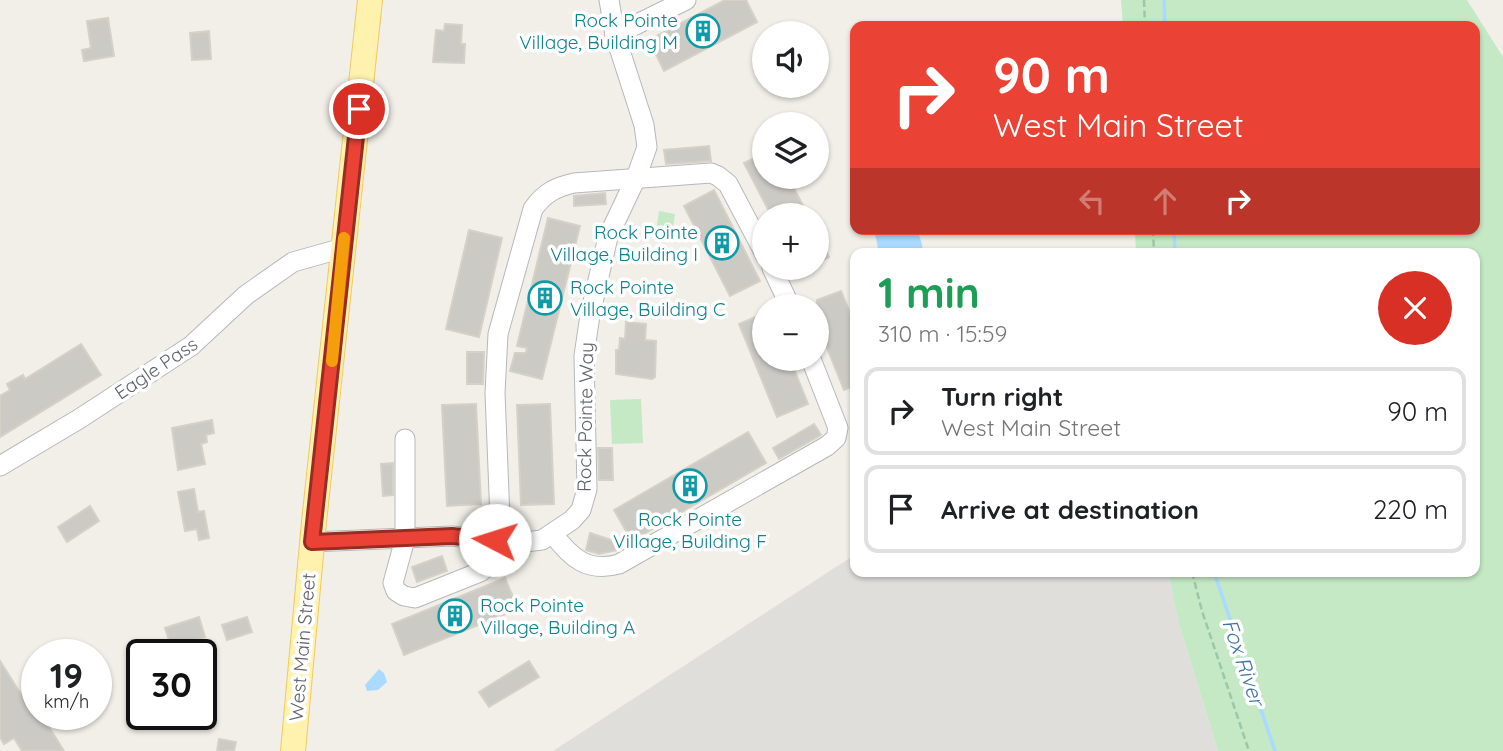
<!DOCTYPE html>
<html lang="en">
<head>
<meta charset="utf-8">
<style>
  :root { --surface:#fff; --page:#f6f6f6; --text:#202124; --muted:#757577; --line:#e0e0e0 }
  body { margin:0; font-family:Quicksand,sans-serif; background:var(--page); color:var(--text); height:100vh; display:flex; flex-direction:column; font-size:26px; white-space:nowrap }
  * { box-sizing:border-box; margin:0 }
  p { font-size:23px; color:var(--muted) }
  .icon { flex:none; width:38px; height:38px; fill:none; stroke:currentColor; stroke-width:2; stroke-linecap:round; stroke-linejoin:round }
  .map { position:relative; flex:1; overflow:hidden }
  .sheet { position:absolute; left:850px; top:248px; width:630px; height:329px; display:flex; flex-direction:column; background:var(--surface); border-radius:14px; box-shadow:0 2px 5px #0004 }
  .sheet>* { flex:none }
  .banner { position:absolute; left:850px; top:21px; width:630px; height:214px; border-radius:14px; box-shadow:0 2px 5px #0004; background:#ea4335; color:#fff; overflow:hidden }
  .buttons { position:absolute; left:752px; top:21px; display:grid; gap:14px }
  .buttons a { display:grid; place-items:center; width:77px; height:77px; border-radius:50%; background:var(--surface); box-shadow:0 2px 5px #0004; font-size:35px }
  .speed { position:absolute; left:21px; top:639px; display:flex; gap:14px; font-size:35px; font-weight:700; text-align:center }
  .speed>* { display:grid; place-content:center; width:91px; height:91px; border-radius:50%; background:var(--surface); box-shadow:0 2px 5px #0004; line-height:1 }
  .speed small { font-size:18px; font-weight:400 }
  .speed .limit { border:4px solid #111; border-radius:10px; background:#fff; color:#111 }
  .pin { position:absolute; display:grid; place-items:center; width:60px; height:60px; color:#fff; margin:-30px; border:4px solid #fff; border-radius:50%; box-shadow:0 2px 7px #0007 }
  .me { position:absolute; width:77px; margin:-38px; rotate:275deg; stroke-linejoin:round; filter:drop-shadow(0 0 5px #0008) }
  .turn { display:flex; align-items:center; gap:24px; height:147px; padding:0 28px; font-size:32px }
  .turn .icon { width:91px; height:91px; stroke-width:2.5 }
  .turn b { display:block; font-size:49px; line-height:60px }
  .lanes { display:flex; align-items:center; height:66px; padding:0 28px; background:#0003; justify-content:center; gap:35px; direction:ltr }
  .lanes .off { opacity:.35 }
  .round { display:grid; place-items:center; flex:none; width:74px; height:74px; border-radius:37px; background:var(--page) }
  .headline { display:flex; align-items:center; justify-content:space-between; height:119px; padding:0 28px }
  h1 { font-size:42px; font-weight:700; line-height:52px; color:#1e9e55 }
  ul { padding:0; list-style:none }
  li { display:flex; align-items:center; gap:21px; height:88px; margin:0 14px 10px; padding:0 14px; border:4px solid var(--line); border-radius:14px }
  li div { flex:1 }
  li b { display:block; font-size:26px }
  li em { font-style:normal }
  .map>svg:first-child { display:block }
  .industrial { fill:#e0deda }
  .green { fill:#c5e8c5 }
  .water { fill:#aadaff }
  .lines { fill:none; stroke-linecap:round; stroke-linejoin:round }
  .stream { stroke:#aadaff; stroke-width:3.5 }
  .building { fill:#cccac5; stroke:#d6d1c6; stroke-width:2 }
  .minor-casing { stroke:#b5b8bc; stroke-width:21 }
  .major-casing { stroke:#f2c960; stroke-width:26 }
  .path { stroke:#9cc7a9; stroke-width:2.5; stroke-dasharray:7 3.5; stroke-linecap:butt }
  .minor { stroke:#fff; stroke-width:19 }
  .major { stroke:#fff2af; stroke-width:24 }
  .route-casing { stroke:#982c22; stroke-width:18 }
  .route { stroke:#ea4335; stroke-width:12 }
  .slow { stroke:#f59e0b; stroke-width:12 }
  .labels { text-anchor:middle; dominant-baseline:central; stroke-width:7; stroke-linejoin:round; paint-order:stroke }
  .culture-label { font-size:19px; fill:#0d838f; stroke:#fff; text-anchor:end }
  .street-label { font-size:19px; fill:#5f6368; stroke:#fff }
  .water-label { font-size:21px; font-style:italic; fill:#4174aa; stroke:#fff }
</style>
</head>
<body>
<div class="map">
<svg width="1503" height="751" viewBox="0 0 1503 751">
  <rect width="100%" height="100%" fill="#f1efe8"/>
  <polygon class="industrial" points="856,554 856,572 1168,572 1178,620 1218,751 553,751"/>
  <g class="green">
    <polygon points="1121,0 1467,0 1503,57 1503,751 1218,751 1178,620 1168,572 1475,572 1475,254 1136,254 1135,229 1475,229 1475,26 1123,26"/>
    <polygon points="659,211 675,214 671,241 655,239"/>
    <polygon points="641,399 643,443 612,444 610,400"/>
  </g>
  <g class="water">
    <polygon points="873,229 917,229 922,244 923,254 879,254 876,238"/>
    <polygon points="379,669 384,673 387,682 378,690 367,691 365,685"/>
  </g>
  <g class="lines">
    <g class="stream">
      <polyline points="1164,0 1165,26"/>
      <polyline points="1174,229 1175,254"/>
      <polyline points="1214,572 1275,751"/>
    </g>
  </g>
  <g class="building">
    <polygon points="725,0 746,0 757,22 664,71 649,40"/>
    <polygon points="108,18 114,56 84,61 82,50 91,48 87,21"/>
    <polygon points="445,24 462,25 461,44 465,44 464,63 433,62 436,30 444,31"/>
    <polygon points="209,31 211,59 192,60 190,33"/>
    <polygon points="709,146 711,161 666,164 664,150"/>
    <polygon points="765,153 765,177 788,177 808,215 771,215 744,163"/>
    <polygon points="714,190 760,281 730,296 684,206"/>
    <polygon points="605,193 606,204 574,206 574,196"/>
    <polygon points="548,218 580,226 542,379 510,371 515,353 526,353 527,348 517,346"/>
    <polygon points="469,230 502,238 479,337 446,329"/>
    <polygon points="817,234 829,257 817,263"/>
    <polygon points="841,291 856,328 856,385 844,390 817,323 817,300"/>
    <polygon points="765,313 765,359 790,359 808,404 777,417 739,324"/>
    <polygon points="626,322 646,324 645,340 656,341 655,377 652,379 616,374 616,350 619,350 620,338 625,339"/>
    <polygon points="81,344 101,375 0,437 0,396 10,390 7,384 23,375 25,379"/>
    <polygon points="467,352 484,352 483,384 467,384"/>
    <polygon points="476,404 481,504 447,506 442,405"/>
    <polygon points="550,404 554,504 521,505 517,405"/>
    <polygon points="212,420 214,433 206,435 207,442 201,444 205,464 178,470 172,428"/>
    <polygon points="814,424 821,435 779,459 773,448"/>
    <polygon points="748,432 766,463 632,541 614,510"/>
    <polygon points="598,448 612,448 613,480 599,480"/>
    <polygon points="393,463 393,495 383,496 381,464"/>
    <polygon points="194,489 198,512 204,511 209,538 199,540 197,529 185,531 178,492"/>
    <polygon points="90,506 99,521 67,542 58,527"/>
    <polygon points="590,533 620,543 618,550 599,554 586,550"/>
    <polygon points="442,556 447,571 417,582 412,567"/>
    <polygon points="505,578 518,609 404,655 392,624"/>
    <polygon points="199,617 205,637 171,647 165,628"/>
    <polygon points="247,617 252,632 227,640 222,625"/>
    <polygon points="0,661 31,710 36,707 37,714 41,714 64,751 22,751 14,738 4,744 0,737"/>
    <polygon points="529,661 539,677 489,707 479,692"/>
    <polygon points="219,739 236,742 234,751 217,751"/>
  </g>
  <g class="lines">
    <defs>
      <g id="minor">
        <polyline points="615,35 686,0"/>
        <polyline points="772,268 790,306"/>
        <path d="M 405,439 L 405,539 L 393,583 L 396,591 L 404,596 L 415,598 L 480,572 L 490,564 L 500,519 L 495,393 L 498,334 L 533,209 C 544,193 556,187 574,183 L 711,173 L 718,176 L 728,184 L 765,254"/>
        <polyline points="0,466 79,419 191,346 246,295 293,262 343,248"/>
        <path d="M 553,534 C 571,558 588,573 619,564 L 827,446 L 836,438 L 838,428 L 811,359"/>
        <polyline points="312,542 452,536 516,543 542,540 572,520 581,510 587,489 584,356 590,315 608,237 636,178 647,147 644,125 615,35 609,0"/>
      </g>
      <polyline id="major" points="293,751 314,522 370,0"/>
    </defs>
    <use href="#minor" class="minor-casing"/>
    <use href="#major" class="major-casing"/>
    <g class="path">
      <polyline points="1144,0 1145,26"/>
      <polyline points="1153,229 1154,254"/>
      <polyline points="1192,572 1202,611 1249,751"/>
    </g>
    <use href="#minor" class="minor"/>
    <use href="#major" class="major"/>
  </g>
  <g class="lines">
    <defs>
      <polyline id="route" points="359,109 312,542 452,536 495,540"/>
    </defs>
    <use href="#route" class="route-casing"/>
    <use href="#route" class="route"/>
    <polyline class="slow" points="332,361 344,238"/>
  </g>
  <defs>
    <symbol id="building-ring" viewBox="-11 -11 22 22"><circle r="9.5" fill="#fff" stroke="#0f9aa8" stroke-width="1.5"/><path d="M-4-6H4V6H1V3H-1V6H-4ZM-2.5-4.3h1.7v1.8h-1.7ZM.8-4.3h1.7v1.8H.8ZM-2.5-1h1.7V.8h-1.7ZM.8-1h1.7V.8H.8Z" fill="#0f9aa8"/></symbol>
  </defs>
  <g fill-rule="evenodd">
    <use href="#building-ring" x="684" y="12" width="38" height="38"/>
    <use href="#building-ring" x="703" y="224" width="38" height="38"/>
    <use href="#building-ring" x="526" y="279" width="38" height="38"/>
    <use href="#building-ring" x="671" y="467" width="38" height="38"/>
    <use href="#building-ring" x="436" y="597" width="38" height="38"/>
  </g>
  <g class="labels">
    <g class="culture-label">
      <text x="678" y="20">Rock Pointe<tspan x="678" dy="22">Village, Building M</tspan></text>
      <text x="698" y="232">Rock Pointe<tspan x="698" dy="22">Village, Building I</tspan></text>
      <text x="570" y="287" text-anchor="start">Rock Pointe<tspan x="570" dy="22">Village, Building C</tspan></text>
      <text x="690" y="519" text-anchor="middle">Rock Pointe<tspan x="690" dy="22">Village, Building F</tspan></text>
      <text x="480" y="605" text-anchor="start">Rock Pointe<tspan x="480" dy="22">Village, Building A</tspan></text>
    </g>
    <g class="street-label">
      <text transform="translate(156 368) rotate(-34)">Eagle Pass</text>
      <text transform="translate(585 417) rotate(-89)">Rock Pointe Way</text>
      <text transform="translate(302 647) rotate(-85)">West Main Street</text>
    </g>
    <g class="water-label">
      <text transform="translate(1244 662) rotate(71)">Fox River</text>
    </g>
  </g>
</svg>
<div class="buttons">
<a><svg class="icon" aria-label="sound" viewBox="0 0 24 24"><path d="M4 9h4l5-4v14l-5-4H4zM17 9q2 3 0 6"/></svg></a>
<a><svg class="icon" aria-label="layers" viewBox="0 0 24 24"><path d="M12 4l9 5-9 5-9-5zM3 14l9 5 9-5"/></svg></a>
<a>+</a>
<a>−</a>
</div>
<div class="speed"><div>19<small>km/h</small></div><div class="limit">30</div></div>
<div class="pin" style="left:359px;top:109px;background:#d93025"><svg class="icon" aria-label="arrive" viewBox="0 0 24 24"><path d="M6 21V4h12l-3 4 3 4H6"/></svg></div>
<svg class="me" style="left:495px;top:540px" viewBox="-20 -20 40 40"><circle r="19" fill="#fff"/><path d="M0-13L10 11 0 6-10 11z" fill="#ea4335"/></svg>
<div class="banner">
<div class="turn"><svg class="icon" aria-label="right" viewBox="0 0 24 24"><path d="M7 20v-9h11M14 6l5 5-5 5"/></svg><div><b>90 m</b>West Main Street</div></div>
<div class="lanes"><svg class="icon off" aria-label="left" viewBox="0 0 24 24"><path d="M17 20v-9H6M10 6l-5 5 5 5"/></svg><svg class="icon off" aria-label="ahead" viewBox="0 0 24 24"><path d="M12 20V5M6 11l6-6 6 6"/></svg><svg class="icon" aria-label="right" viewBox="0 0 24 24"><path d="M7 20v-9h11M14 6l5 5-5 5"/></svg></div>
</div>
<section class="sheet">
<div class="headline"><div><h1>1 min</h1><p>310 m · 15:59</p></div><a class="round" style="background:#d93025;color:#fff"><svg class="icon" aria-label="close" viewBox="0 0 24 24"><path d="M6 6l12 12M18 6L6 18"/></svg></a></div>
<ul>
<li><svg class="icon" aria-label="right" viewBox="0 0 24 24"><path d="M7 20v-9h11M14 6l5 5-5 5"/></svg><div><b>Turn right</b><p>West Main Street</p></div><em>90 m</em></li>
<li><svg class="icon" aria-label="arrive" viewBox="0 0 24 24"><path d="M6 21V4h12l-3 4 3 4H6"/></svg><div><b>Arrive at destination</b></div><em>220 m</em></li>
</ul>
</section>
</div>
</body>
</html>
